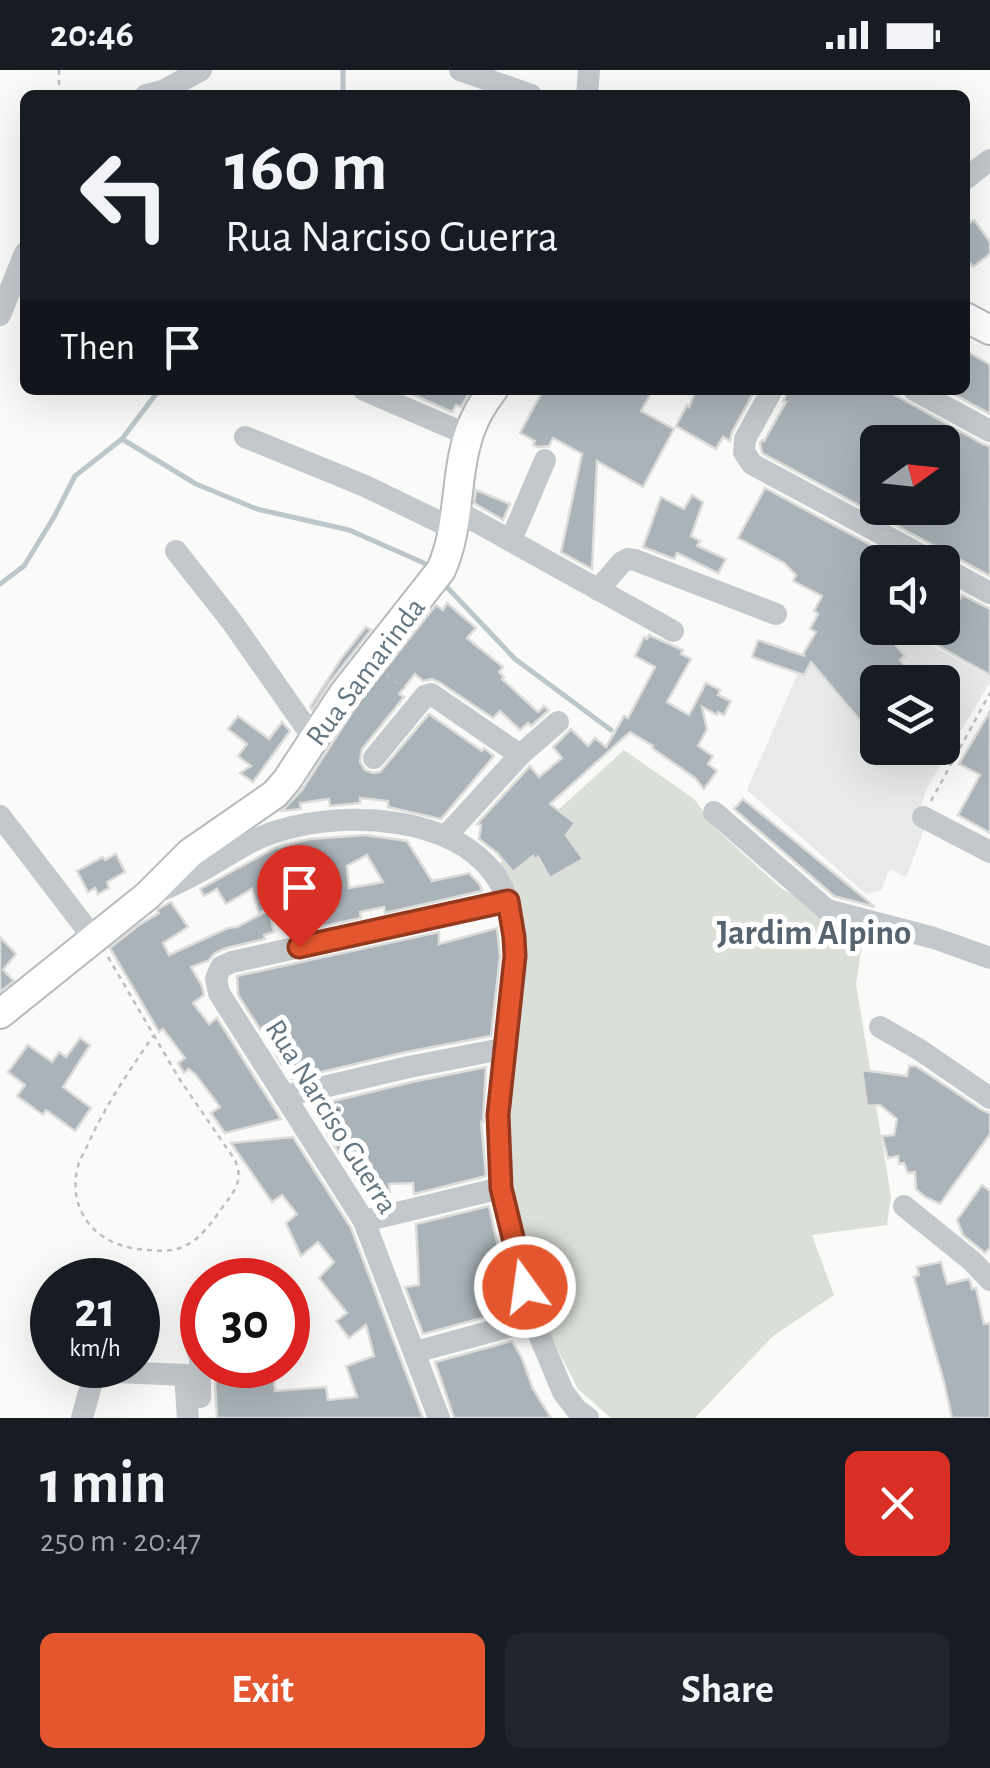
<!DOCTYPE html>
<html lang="en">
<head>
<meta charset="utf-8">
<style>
  :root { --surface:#171b24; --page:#20242c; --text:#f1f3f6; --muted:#9ea1a6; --accent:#e4572e }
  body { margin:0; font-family:"Alegreya Sans",sans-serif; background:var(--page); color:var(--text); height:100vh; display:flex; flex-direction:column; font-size:38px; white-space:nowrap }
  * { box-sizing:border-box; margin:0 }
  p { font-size:32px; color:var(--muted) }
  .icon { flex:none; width:55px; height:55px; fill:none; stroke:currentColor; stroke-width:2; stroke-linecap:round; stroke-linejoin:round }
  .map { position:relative; height:1348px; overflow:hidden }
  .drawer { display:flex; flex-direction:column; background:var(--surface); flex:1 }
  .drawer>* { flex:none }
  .guide { position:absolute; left:20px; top:20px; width:950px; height:305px; border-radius:15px; box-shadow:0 10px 40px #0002; background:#171b24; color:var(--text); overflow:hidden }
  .needle { width:65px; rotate:75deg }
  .fabs { position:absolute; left:860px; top:355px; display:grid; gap:20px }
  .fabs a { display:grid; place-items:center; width:100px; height:100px; border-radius:15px; background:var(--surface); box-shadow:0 10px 40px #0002; font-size:50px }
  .speed { position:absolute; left:30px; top:1188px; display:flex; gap:20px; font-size:50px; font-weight:700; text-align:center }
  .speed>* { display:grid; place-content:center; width:130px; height:130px; border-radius:50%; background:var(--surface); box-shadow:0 10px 40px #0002; line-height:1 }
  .speed small { font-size:25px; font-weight:400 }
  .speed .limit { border:15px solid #d22; background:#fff; color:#111 }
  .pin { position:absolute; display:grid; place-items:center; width:85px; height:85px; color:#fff; margin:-102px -42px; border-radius:50% 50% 50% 0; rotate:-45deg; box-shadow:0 0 10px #0007 }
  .pin .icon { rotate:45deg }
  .me { position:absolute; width:110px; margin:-55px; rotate:346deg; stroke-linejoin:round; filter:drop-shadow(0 0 8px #0008) }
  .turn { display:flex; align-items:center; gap:35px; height:210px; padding:0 40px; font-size:45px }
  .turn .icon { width:130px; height:130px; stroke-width:2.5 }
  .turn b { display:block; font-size:70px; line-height:85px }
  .then { display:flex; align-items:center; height:95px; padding:0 40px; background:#0003; gap:20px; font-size:38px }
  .round { display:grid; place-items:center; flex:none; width:105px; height:105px; border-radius:15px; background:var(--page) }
  .overview { display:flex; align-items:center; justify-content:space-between; height:170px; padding:0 40px }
  h1 { font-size:60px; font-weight:600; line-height:75px }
  .action { display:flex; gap:20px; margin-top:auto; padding:20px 40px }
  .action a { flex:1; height:115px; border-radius:15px; background:var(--accent); color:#fff; font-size:40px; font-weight:600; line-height:115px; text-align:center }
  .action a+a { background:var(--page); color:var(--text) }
  .status { display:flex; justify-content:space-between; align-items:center; height:70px; padding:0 50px; background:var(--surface); direction:ltr }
  .status svg { height:28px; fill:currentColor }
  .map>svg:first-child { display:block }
  .built { fill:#e8e9e9; fill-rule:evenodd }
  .green { fill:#dadfd7 }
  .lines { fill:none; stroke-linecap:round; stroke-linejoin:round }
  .stream { stroke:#bbc7cb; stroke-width:5 }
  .building { fill:#aab3b9; stroke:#dcdcda; stroke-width:2.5; fill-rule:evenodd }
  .major-casing { stroke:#b5babe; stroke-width:32 }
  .path { stroke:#bbbfc2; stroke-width:2.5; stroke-dasharray:5 5; stroke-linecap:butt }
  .minor { stroke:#c3c8cc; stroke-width:22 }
  .major { stroke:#fff; stroke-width:28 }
  .route-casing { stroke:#94391e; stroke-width:25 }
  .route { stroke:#e4572e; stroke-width:18 }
  .labels { text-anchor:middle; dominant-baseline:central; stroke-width:10; stroke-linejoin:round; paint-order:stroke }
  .street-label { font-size:30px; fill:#657683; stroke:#fff }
  .quarter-label { font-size:35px; font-weight:bold; fill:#57646e; stroke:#fff }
</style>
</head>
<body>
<div class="status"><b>20:46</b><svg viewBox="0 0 49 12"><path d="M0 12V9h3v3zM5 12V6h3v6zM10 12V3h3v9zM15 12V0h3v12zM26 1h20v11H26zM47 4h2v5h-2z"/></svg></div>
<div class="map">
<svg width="990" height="1348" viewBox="0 0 990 1348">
  <rect width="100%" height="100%" fill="#fafaf8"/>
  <path class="built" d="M 849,530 L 877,546 L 878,558 L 899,558 L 990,607 L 990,612 L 927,718 L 915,754 L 924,760 L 906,807 L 890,799 L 881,820 L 866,824 L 747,720 L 817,559 ZM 878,612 L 942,612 L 942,678 L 878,678 Z"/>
  <polygon class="green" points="624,680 694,729 717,760 782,819 864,861 856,914 891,1126 887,1155 812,1165 834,1225 773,1266 695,1348 611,1348 578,1319 542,1249 510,1114 505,1059 523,884 498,795"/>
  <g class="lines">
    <g class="stream">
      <polyline points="343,25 343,0"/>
      <polyline points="122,369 196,414 257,439 349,460 424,493 430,499"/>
      <polyline points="0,514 24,496 54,447 75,406 122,369 159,320"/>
      <polyline points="444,514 515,589 611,660"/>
    </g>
  </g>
  <g class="building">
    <polygon points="974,150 990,172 990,184 973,197 965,186 965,156"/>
    <polygon points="965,280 990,295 990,344 946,320 965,320"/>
    <polygon points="402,320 471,320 461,337 456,335 452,342"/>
    <polygon points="543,320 653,320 641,341 674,359 643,417 597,391 592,499 561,482 582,384 553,368 549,376 538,377 533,375 535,371 520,363"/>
    <polygon points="696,320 755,320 732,362 730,371 723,367 716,379 676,356 687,335 689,337"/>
    <path d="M 788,320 L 886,320 L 983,374 L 990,376 L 990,506 L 762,383 L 760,373 L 762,370 L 764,371 L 786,332 L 783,331 ZM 878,372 L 942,372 L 942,438 L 878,438 Z"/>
    <polygon points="765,418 902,492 878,492 878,543 862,535 878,554 878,558 881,558 905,586 900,590 919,612 863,612 878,630 878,672 811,592 804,605 752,587 758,570 805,586 803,584 816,562 810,559 818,544 814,541 822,526 793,511 796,505 784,493 738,468"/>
    <polygon points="476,420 510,434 503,450 474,433"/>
    <polygon points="692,425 703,432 691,466 700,471 697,476 726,489 718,503 677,483 674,489 643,477 661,427 684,439"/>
    <polygon points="962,525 990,539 990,605 935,574 938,568 916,558 942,558 942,526 957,533"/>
    <polygon points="447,533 476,558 467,568 503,597 499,602 504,607 502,609 538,642 544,636 549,640 531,656 528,653 520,660 500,641 493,648 439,612 432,609 423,611 415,604 399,624 404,627 362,679 360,692 365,700 373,703 380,702 429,644 482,681 484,678 494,686 441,749 388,737 388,731 360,728 360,733 330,736 329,729 300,733 301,739 282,741 302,720 358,633 436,535 443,540"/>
    <polygon points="366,557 371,560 330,612 312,640 310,637 341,589"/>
    <polygon points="649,565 683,580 681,584 691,589 667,632 689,645 706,613 720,620 718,625 731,631 724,645 718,642 717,645 702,637 707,659 698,676 713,686 708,694 717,701 704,719 695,708 652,678 653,676 630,662 550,734 575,753 566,765 583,789 550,808 538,787 536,790 533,786 513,802 497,783 479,769 481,755 477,754 530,696 539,707 562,688 553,677 571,659 588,676 595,668 606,677 624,646 628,648 655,597 635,586 644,567 647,569"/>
    <polygon points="990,641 990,763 958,745 980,705 959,694"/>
    <polygon points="238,646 269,669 282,652 290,661 253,712 240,703 251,696 238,686 247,674 228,659"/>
    <polygon points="743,729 801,776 875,837 834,826 734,739"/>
    <path d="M 365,765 L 407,771 L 432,811 L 469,803 L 480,815 L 482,821 L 385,843 L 384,837 L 360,842 L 361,848 L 306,860 L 297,829 L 316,823 L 301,793 L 273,807 L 286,829 L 259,843 L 252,819 L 226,834 L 217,819 L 204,826 L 200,819 L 275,778 L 310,769 ZM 367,785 L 383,812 L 349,818 L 347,796 Z"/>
    <polygon points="116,784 125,802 107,812 109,818 98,824 95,818 88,822 77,801 103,787 105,790"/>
    <polygon points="171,832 188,857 163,873 169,885 228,858 237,857 269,840 274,862 264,865 265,869 226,878 215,883 208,891 191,897 202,916 204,925 193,933 209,954 217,948 281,1049 225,1063 211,1043 220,1037 196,1005 189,999 184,1003 178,993 185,988 163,959 159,962 110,878 139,855 159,843 157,840 160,838"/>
    <polygon points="497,858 500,886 491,966 406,982 292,1009 290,994 282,995 276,985 274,956 260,959 238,925 237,906 439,862 439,874"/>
    <polygon points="0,867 16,884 3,900 14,911 0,922"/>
    <polygon points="80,968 90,975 63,1017 91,1038 75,1061 46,1040 43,1045 17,1026 25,1015 8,1002 28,975 52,992 59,982 66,987"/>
    <polygon points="909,996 916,996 982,1040 990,1043 990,1064 940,1134 925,1127 916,1119 915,1102 908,1103 904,1093 899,1094 898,1086 888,1088 882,1066 894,1065 897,1049 880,1035 867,1036 862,1000 907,1006"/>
    <polygon points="486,997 483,1052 481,1052 486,1106 414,1124 413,1113 389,1114 390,1129 371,1134 327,1064 331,1064 321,1034 412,1012"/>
    <polygon points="293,1067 351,1158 423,1348 217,1348 215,1313 222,1304 273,1299 275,1321 326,1317 328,1330 357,1327 346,1296 374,1286 366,1255 349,1268 336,1251 347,1243 319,1208 334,1192 318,1172 301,1186 286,1153 297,1144 282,1125 272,1132 231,1073"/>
    <polygon points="982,1115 990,1121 990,1178 985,1183 963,1165 957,1150"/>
    <polygon points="489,1136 512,1240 423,1264 405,1217 419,1215 416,1154"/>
    <polygon points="941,1192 947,1214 969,1209 970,1211 972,1219 976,1218 984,1254 990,1253 990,1348 952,1348 944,1312 914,1207 919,1205 917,1197"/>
    <polygon points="512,1271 522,1288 533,1319 551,1348 454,1348 435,1292"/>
  </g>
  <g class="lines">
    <defs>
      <g id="major">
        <polyline points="965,247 990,260"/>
        <path d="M 0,944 L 147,826 L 190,783 L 275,724 L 287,710 L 344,623 L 441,500 C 461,456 454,406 470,361 C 475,346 483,333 493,320"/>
      </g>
    </defs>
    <use href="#major" class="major-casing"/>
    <g class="path">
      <polyline points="59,0 59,25"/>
      <polyline points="386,605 404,618"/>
      <polyline points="931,731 990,623"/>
      <path d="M 108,887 L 180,1010 L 235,1090 C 244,1111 235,1120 222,1138 C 212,1152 201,1168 185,1176 C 173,1182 160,1181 147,1180 C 102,1178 68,1147 77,1100 C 79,1090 85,1081 89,1072 C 106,1034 130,1000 153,966"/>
    </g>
    <g class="minor">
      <polyline points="460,0 531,25"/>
      <polyline points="146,25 163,21 201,0"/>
      <polyline points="587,25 589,0"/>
      <polyline points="965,109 990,90"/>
      <polyline points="0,245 25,183"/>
      <polyline points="364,320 468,365"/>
      <polyline points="772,320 745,369 744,382 752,394 934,492"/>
      <polyline points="914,320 990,361"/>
      <polyline points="245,367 365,416 454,459"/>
      <polyline points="457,441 673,561"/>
      <polyline points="511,470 545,390"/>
      <polyline points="176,481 232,552 314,669"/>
      <polyline points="942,497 990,523"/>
      <polyline points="598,520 622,492 628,489 635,490 776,544"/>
      <polyline points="374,688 425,626 431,624 520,685"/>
      <polyline points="714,742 827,840 934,868 990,888"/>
      <polyline points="0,746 95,870"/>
      <polyline points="923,747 990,782"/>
      <polyline points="446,766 520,685 558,652"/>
      <path d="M 158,822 C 172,815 186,810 199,802 C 227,787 251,768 281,760 C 346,741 452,745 495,805 C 511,828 514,859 515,886 L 498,1045 L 501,1118 L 533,1250 L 563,1322 L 576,1339 L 588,1348"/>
      <polyline points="880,957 920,980 990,1028"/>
      <polyline points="285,1026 409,997 507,978"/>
      <polyline points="904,1136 972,1191 990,1210"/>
      <polyline points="364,1151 501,1118"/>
      <polyline points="193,1267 200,1288 200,1327"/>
      <polyline points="415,1282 533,1250"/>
      <polyline points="82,1348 95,1301 185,1305 188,1348"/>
      <polyline points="439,1348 364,1151 219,923 216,909 221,897 232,892 507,831"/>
    </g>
    <use href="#major" class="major"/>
  </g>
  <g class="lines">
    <defs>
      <polyline id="route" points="299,877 508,831 514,867 515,886 498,1045 501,1118 525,1217"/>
    </defs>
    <use href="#route" class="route-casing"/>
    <use href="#route" class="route"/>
  </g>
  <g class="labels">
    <g class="street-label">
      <text transform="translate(366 602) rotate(-53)">Rua Samarinda</text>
      <text transform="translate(331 1047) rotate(58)">Rua Narciso Guerra</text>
    </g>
    <g class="quarter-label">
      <text x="814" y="863">Jardim Alpino</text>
    </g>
  </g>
</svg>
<div class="fabs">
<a><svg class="needle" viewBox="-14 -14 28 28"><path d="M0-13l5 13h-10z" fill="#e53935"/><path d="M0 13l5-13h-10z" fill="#9ea1a6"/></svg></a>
<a><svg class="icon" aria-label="sound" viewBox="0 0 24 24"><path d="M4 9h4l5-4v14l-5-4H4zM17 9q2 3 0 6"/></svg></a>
<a><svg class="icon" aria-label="layers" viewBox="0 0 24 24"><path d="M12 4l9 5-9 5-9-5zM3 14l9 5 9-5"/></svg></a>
</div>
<div class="speed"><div>21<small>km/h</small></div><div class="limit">30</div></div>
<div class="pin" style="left:299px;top:877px;background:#d93025"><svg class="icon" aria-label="arrive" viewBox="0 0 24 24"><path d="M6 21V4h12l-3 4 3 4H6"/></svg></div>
<svg class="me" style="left:525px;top:1217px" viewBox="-20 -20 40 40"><circle r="17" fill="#e4572e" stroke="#fff" stroke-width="3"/><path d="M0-11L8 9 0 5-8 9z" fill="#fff"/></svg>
<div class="guide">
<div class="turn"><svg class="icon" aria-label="left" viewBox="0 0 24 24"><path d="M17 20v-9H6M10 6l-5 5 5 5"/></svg><div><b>160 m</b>Rua Narciso Guerra</div></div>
<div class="then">Then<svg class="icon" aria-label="arrive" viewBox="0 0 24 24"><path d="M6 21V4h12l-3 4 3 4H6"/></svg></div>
</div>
</div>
<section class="drawer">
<div class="overview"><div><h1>1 min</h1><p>250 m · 20:47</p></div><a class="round" style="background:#d93025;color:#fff"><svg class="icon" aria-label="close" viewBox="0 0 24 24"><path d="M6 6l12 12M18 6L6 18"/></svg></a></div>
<div class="action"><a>Exit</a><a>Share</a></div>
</section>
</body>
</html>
